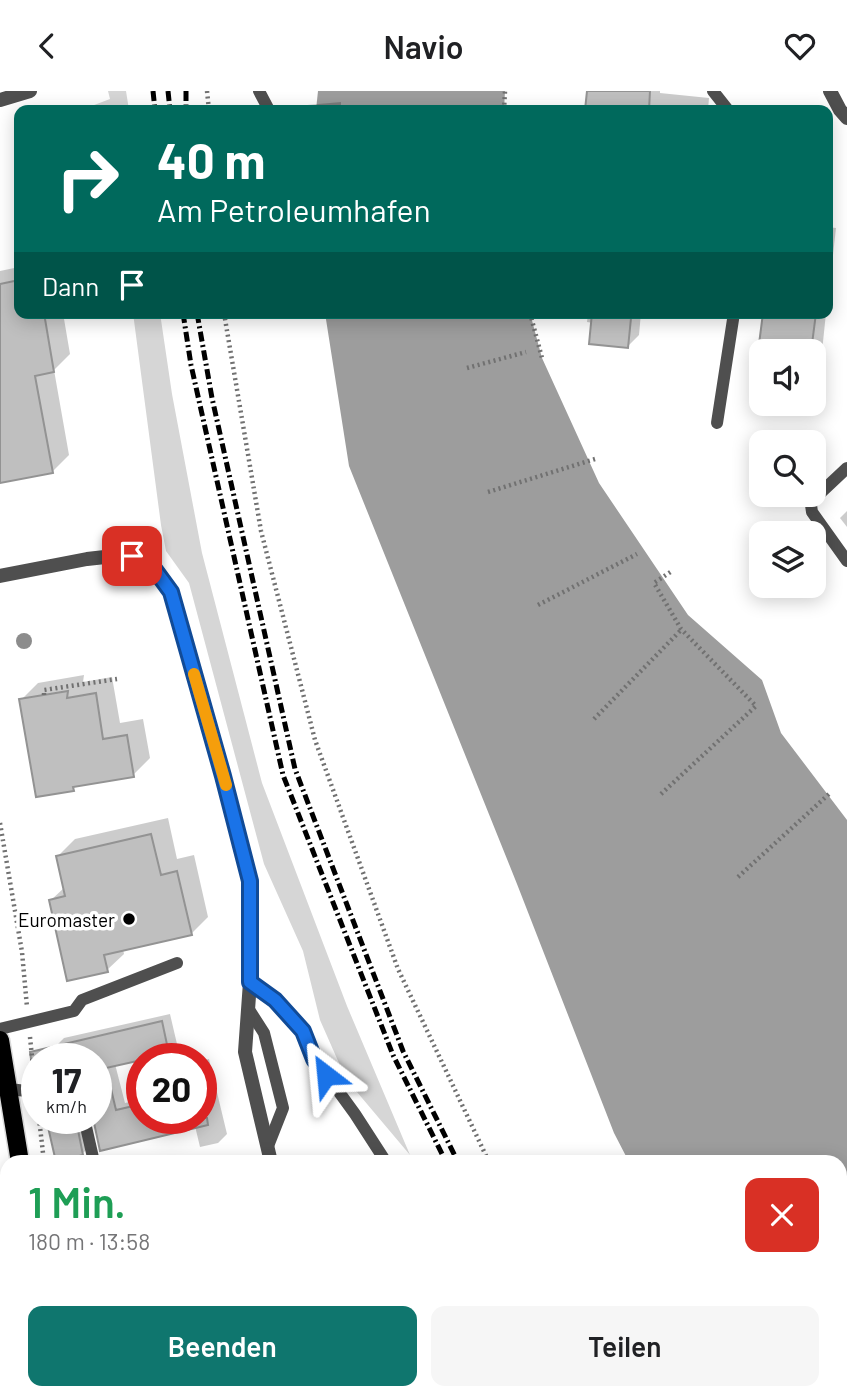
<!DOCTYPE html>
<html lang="de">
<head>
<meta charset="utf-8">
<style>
  :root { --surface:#fff; --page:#f6f6f6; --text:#202124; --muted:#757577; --accent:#0f766e }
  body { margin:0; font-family:Barlow,sans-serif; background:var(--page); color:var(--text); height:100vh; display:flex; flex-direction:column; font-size:26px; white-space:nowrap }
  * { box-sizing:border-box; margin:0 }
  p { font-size:23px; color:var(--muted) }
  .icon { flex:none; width:38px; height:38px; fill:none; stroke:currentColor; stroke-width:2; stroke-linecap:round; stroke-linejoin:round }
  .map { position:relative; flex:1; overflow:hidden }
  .sheet { position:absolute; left:0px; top:1064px; width:847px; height:245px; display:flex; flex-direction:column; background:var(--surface); border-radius:21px 21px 0 0; box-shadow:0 4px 18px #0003 }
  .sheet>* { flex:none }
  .banner { position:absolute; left:14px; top:14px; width:819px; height:214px; border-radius:14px; box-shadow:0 4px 18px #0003; background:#00695c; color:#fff; overflow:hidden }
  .fabs { position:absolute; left:749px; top:248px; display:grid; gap:14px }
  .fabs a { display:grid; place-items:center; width:77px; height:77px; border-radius:14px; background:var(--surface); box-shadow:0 4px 18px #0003; font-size:35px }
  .speed { position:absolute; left:21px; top:952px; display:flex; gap:14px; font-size:35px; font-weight:700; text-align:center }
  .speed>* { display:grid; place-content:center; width:91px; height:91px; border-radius:50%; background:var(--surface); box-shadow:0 4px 18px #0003; line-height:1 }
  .speed small { font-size:18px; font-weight:400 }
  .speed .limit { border:10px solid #d22; background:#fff; color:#111 }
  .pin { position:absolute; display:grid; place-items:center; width:60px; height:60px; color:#fff; margin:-30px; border-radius:14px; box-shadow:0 4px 10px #0006 }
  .me { position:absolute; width:77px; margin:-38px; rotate:331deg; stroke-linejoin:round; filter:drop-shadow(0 0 5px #0008) }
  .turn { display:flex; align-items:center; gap:24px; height:147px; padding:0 28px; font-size:32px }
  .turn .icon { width:91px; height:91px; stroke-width:2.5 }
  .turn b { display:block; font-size:49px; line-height:60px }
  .then { display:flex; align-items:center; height:66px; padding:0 28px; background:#0003; gap:14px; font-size:26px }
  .round { display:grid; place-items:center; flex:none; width:74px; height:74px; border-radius:14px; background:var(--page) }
  .summary { display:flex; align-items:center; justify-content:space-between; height:119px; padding:0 28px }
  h1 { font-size:42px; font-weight:600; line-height:52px; color:#1e9e55 }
  .cta { display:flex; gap:14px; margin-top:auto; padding:14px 28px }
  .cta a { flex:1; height:80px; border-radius:14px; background:var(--accent); color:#fff; font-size:28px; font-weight:600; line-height:80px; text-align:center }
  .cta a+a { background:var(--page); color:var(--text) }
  header { display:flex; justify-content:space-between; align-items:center; height:91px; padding:0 28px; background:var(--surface); font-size:32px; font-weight:600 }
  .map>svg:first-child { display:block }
  .green { fill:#d6d6d6 }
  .water { fill:#9d9d9d }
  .shadow { fill:#0003 }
  .building { fill:#bfbfbf; stroke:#939393; stroke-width:2 }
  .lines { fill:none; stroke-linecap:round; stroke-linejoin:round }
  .primary-casing { stroke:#dbdbdb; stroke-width:21 }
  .path { stroke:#717171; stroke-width:4.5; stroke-dasharray:2 3.5; stroke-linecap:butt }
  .service { stroke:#4f4f4f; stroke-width:12 }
  .minor { stroke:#4f4f4f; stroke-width:14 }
  .primary { stroke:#000; stroke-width:18 }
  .rail { stroke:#000; stroke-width:5; stroke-dasharray:10 3.5 2 3.5; stroke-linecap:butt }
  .tree { fill:#8c8c8c }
  .route-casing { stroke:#114b97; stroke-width:18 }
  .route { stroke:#1a73e8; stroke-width:12 }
  .slow { stroke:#f59e0b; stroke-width:12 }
  .poi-dot { fill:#000; stroke:#fff; stroke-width:2.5 }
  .labels { text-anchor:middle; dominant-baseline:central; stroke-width:7; stroke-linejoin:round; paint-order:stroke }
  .poi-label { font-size:19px; fill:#000; stroke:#fff; text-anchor:end }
</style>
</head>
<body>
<header><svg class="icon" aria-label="back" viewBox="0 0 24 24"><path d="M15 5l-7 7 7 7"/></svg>Navio<svg class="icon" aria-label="heart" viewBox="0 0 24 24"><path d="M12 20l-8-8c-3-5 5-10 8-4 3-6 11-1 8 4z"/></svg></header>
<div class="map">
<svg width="847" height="1309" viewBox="0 0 847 1309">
  <rect width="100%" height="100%" fill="#fff"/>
  <g class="green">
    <polygon points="108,0 126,0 129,19 81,19 110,8"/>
    <polygon points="133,222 160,222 172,303 202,462 262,692 347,915 410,1064 346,988 320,929 303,860 264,773 189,492 166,460 161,434"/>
  </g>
  <g class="water">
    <polygon points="318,0 505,0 504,19 316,19"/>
    <polygon points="325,222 530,222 542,267 599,392 688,524 762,589 781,642 847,729 847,1309 777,1309 763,1302 840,1302 840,1071 629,1071 614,1042 517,793 349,375"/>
  </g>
  <g class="shadow">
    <polygon points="588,0 660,0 660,2 709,7 708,19 587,19"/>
    <polygon points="341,11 341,19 301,19 307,14"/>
    <polygon points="828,136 836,137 828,209"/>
    <polygon points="19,176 19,222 63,222 70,263 54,279 69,364 52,381 0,390 0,180"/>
    <polygon points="588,222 641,222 639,244 627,256 593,232 587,231"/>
    <polygon points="764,222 826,222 820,280 814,286 814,261 761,261 761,288 757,288"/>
    <polygon points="847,420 847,436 840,427"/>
    <polygon points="84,584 83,591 112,586 120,632 143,628 150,667 133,684 78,693 73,698 21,609 38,592"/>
    <polygon points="168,727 177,768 194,764 208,826 191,843 123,858 124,863 107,879 50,810 65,796 58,765 75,748"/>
    <polygon points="170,923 177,953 168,961 115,973 125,1012 142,1008 142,1027 201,1027 201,970 209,968 227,1043 218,1052 200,1056 195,1035 96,1027 96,968 55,956 64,947"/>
    <polygon points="75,1027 79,1027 86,1059 83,1062 50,1036 54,1032"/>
    <polygon points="0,1177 7,1208 7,1302 32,1302 33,1305 30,1309 0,1309"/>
    <polygon points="114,1302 159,1302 160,1309 115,1309"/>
    <polygon points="352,1302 491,1302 492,1309 353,1309"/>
  </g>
  <g class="building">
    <polygon points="587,0 650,0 649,19 585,19"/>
    <polygon points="19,189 19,222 24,222 25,226 44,222 54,281 35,285 53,382 0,392 0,193"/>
    <polygon points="592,222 629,222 629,227 631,227 628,257 589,253"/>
    <polygon points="763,222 816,222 811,261 758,261"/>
    <polygon points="68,600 67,607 96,602 103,648 127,644 134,686 73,696 74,700 36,706 19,608"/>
    <polygon points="151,743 161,784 177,780 192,844 104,864 108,881 67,890 49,809 65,805 56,765"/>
    <polygon points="162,930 169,963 142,968 142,969 106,977 116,1019 142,1013 142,1027 207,1027 208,1034 100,1060 93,1027 96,1027 96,968 31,968 30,961"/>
    <polygon points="76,1029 83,1064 56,1071 48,1036"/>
  </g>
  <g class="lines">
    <defs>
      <g id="primary">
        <polyline points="0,949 20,1071"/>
        <polyline points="72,1302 74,1309"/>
      </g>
    </defs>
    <use href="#primary" class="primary-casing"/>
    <g class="path">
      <polyline points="207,0 209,19"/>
      <polyline points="504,19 505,0"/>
      <polyline points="224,222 261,440 315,649 398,878 489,1071"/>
      <polyline points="530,222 542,267"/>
      <polyline points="467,277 526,261"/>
      <polyline points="488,401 595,368"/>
      <polyline points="538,514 637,463"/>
      <polyline points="44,604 44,599 117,588"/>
      <polyline points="594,628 681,539"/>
      <polyline points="661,703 756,615 681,538 654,492 672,480"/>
      <polyline points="0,732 22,861 27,916"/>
      <polyline points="738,786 829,703"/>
      <polyline points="30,946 34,986"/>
      <polyline points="39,1027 44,1071"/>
      <polyline points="0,1104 7,1133"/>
      <polyline points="43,1302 45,1309"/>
      <polyline points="618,1302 623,1309"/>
    </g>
    <g class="service">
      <polyline points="259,0 269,19"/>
      <polyline points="713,0 728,19"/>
      <polyline points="717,332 734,222"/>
      <polyline points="847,377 815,407 811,414 812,421 847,470"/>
      <polyline points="250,891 275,909 303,940 315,968 355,1023 386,1071"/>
      <polyline points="248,917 264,942 283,1017 268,1055"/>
      <polyline points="0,938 74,920 82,909 177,872"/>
      <polyline points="8,998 37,1001"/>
      <polyline points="84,1027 94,1071"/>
      <polyline points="0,1162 7,1160"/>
      <polyline points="324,1302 325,1309"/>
      <polyline points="503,1302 505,1309"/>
    </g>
    <g class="minor">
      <polyline points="830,0 840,19 847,27"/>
      <polyline points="0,9 30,0"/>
      <polyline points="0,485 87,468 105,466 132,465 152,475 171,501 223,685 250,790 250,891 245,961 271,1071"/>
    </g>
    <use href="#primary" class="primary"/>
    <g class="rail">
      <polyline points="153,0 155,19"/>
      <polyline points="168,0 170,19"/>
      <polyline points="186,0 186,19"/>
      <polyline points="183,222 191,274 283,684 393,964 446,1071"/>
      <polyline points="197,222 212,307 295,678 403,960 458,1071"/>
      <polyline points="564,1302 568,1309"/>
      <polyline points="579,1302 583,1309"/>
    </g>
  </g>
  <circle class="tree" cx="24" cy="550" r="8"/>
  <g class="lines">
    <defs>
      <polyline id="route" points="132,465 152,475 171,501 223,685 250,790 250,891 275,909 303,940 314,968 326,984"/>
    </defs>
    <use href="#route" class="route-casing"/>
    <use href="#route" class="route"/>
    <polyline class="slow" points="194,583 226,694"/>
  </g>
  <circle class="poi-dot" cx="129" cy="828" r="7"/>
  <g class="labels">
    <g class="poi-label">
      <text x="115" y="828">Euromaster</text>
    </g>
  </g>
</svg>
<div class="fabs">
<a><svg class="icon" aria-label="sound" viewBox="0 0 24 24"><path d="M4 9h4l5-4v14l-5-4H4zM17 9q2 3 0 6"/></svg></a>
<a><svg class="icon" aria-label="search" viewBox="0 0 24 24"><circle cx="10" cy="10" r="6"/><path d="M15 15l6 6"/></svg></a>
<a><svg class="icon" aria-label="layers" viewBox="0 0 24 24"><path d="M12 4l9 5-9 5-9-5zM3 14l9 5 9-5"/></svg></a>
</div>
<div class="speed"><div>17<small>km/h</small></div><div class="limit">20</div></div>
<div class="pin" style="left:132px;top:465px;background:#d93025"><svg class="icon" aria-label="arrive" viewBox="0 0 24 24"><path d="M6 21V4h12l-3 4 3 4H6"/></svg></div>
<svg class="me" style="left:326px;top:984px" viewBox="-20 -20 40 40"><path d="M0-17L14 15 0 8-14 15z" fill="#1a73e8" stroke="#fff" stroke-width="4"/></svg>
<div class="banner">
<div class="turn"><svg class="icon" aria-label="right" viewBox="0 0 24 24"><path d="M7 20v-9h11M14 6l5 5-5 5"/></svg><div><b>40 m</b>Am Petroleumhafen</div></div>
<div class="then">Dann<svg class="icon" aria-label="arrive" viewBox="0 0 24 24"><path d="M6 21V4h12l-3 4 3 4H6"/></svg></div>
</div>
<section class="sheet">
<div class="summary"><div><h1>1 Min.</h1><p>180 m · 13:58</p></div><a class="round" style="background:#d93025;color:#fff"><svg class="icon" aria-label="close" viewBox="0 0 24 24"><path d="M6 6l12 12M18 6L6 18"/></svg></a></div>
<div class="cta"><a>Beenden</a><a>Teilen</a></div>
</section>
</div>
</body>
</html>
